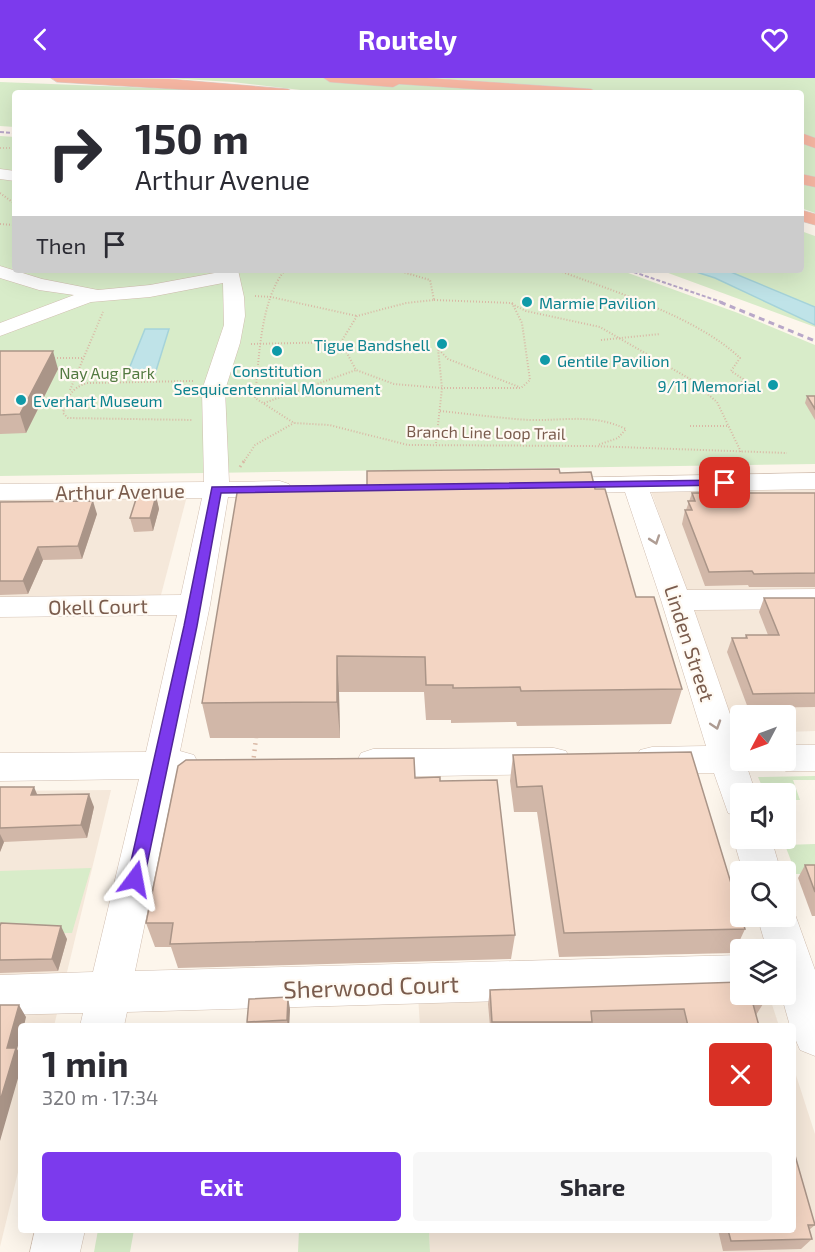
<!DOCTYPE html>
<html lang="en">
<head>
<meta charset="utf-8">
<style>
  :root { --surface:#fff; --page:#f7f7f7; --text:#2b2b33; --muted:#7c7c81; --accent:#7c3aed }
  body { margin:0; font-family:"Exo 2",sans-serif; background:var(--page); color:var(--text); height:100vh; display:flex; flex-direction:column; font-size:22px; white-space:nowrap }
  * { box-sizing:border-box; margin:0 }
  p { font-size:20px; color:var(--muted) }
  .icon { flex:none; width:33px; height:33px; fill:none; stroke:currentColor; stroke-width:2; stroke-linecap:round; stroke-linejoin:round }
  .map { position:relative; flex:1; overflow:hidden }
  .drawer { position:absolute; left:18px; top:945px; width:778px; height:210px; display:flex; flex-direction:column; background:var(--surface); border-radius:6px; box-shadow:0 6px 24px #0002 }
  .drawer>* { flex:none }
  .guide { position:absolute; left:12px; top:12px; width:792px; height:183px; border-radius:6px; box-shadow:0 6px 24px #0002; background:#fff; color:var(--text); overflow:hidden }
  .needle { width:39px; rotate:229deg }
  .fabs { position:absolute; left:730px; top:627px; display:grid; gap:12px }
  .fabs a { display:grid; place-items:center; width:66px; height:66px; border-radius:6px; background:var(--surface); box-shadow:0 6px 24px #0002; font-size:30px }
  .pin { position:absolute; display:grid; place-items:center; width:51px; height:51px; color:#fff; margin:-26px; border-radius:12px; box-shadow:0 3px 9px #0006 }
  .me { position:absolute; width:66px; margin:-33px; rotate:13deg; stroke-linejoin:round; filter:drop-shadow(0 0 4px #0008) }
  .turn { display:flex; align-items:center; gap:21px; height:126px; padding:0 24px; font-size:27px }
  .turn .icon { width:78px; height:78px; stroke-width:2.5 }
  .turn b { display:block; font-size:42px; line-height:51px }
  .then { display:flex; align-items:center; height:57px; padding:0 24px; background:#0003; gap:12px; font-size:22px }
  .round { display:grid; place-items:center; flex:none; width:63px; height:63px; border-radius:6px; background:var(--page) }
  .headline { display:flex; align-items:center; justify-content:space-between; height:102px; padding:0 24px }
  h1 { font-size:36px; font-weight:700; line-height:45px }
  .button { display:flex; gap:12px; margin-top:auto; padding:12px 24px }
  .button a { flex:1; height:69px; border-radius:6px; background:var(--accent); color:#fff; font-size:24px; font-weight:700; line-height:69px; text-align:center }
  .button a+a { background:var(--page); color:var(--text) }
  header { display:flex; justify-content:space-between; align-items:center; height:78px; padding:0 24px; background:var(--accent); color:#fff; font-size:27px; font-weight:700 }
  .map>svg:first-child { display:block }
  .residential { fill:#f5e8da }
  .green { fill:#d8ecc9 }
  .water { fill:#bfe3e8; stroke:#a5d3da; stroke-width:1.5 }
  .lines { fill:none; stroke-linecap:round; stroke-linejoin:round }
  .minor-casing { stroke:#d1beb0; stroke-width:1 }
  .highway-casing { stroke:#dad1cd; stroke-width:1 }
  .path-far2 { stroke:#d9b8a5; stroke-width:1.5; stroke-dasharray:1 2; stroke-linecap:butt }
  .path-far1 { stroke:#d9b8a5; stroke-width:2; stroke-dasharray:1 2; stroke-linecap:butt }
  .path { stroke:#d9b8a5; stroke-width:3; stroke-dasharray:1.5 4; stroke-linecap:butt }
  .minor { fill:#fff; fill-rule:evenodd }
  .highway { fill:#f7b7a3; fill-rule:evenodd }
  .rail-far1 { stroke:#b9a8c9; stroke-width:2; stroke-dasharray:4 2; stroke-linecap:butt }
  .rail { stroke:#b9a8c9; stroke-width:3; stroke-dasharray:6 4.5; stroke-linecap:butt }
  .path-bridge { stroke:#d9b8a5; stroke-width:4.5; stroke-dasharray:1.5 5; stroke-linecap:butt }
  .wall { fill:#d1b7a8 }
  .shaded-wall { fill:#aa9588 }
  .building { fill:#f3d5c3; stroke:#aa9588; stroke-width:1.5 }
  .oneway { stroke:#af9d94 }
  .route { fill:#7c3aed; stroke:#51269a; stroke-width:1.5 }
  .culture-dot { fill:#0f9aa8; stroke:#fffaf3; stroke-width:2 }
  .labels { text-anchor:middle; dominant-baseline:central; stroke-width:4.5; stroke-linejoin:round; paint-order:stroke }
  .far-culture-label { font-size:16px; fill:#0d838f; stroke:#fffaf3; text-anchor:start }
  .far-park-label { font-size:16px; fill:#537a41; stroke:#fffaf3 }
  .far-street-label { font-size:16px; fill:#7a5c4d; stroke:#fffaf3 }
  .street-label { font-size:20px; fill:#7a5c4d; stroke:#fffaf3 }
  .near-street-label { font-size:24px; fill:#7a5c4d; stroke:#fffaf3 }
</style>
</head>
<body>
<header><svg class="icon" aria-label="back" viewBox="0 0 24 24"><path d="M15 5l-7 7 7 7"/></svg>Routely<svg class="icon" aria-label="heart" viewBox="0 0 24 24"><path d="M12 20l-8-8c-3-5 5-10 8-4 3-6 11-1 8 4z"/></svg></header>
<div class="map">
<svg width="815" height="1174" viewBox="0 0 815 1174">
  <rect width="100%" height="100%" fill="#fdf6ec"/>
  <g class="residential">
    <polygon points="815,411 815,512 686,513 651,413"/>
    <polygon points="187,418 161,517 0,519 0,420"/>
    <polygon points="689,524 815,524 815,653 786,654 786,638 741,638 741,654 733,654"/>
    <polygon points="111,712 54,948 21,948 21,1082 0,1169 0,713"/>
    <polygon points="769,917 779,948 420,948 418,918"/>
    <polygon points="794,991 815,1056 815,1174 430,1174 429,1152 794,1152"/>
  </g>
  <g class="green">
    <polygon points="167,0 420,0 601,15 326,15 232,4"/>
    <polygon points="436,0 815,0 815,135 801,130 801,15 620,15"/>
    <polygon points="0,4 179,11 213,15 15,15 15,49 0,48"/>
    <polygon points="0,58 15,59 15,192 620,192 738,235 815,267 815,386 0,398"/>
    <polygon points="801,153 815,158 815,249 660,192 801,192"/>
    <polygon points="815,698 815,702 793,702 800,722 786,722 786,716 765,715 758,699"/>
    <polygon points="815,766 815,796 796,796 785,767"/>
    <polygon points="91,790 72,855 0,855 0,793"/>
    <polygon points="98,1152 134,1152 130,1174 94,1174"/>
    <polygon points="299,1152 429,1152 430,1174 298,1174"/>
  </g>
  <g class="water">
    <polygon points="690,192 726,192 815,229 815,247 715,200"/>
    <polygon points="145,251 169,251 155,296 127,296"/>
  </g>
  <g class="lines">
    <defs>
      <g id="minor">
        <polygon points="0,91 15,93 15,103 0,101"/>
        <polygon points="0,188 42,201 98,212 150,207 220,194 220,192 238,192 244,219 245,238 240,265 225,312 229,404 280,403 289,406 293,411 289,416 280,419 228,419 210,527 180,673 194,677 199,687 194,697 175,701 135,893 741,877 741,916 127,934 124,948 80,948 83,935 0,937 0,897 93,894 139,701 0,703 0,675 146,674 177,537 0,539 0,519 181,517 202,420 0,422 0,406 204,404 202,312 224,247 223,205 150,219 91,224 0,258 0,245 74,217 39,212 0,200"/>
        <polygon points="815,395 815,411 650,414 687,512 815,511 815,531 694,532 741,668 741,682 758,682 753,691 748,692 756,716 741,716 741,740 728,735 714,695 652,695 640,692 635,682 640,672 652,669 706,668 661,522 625,414 552,416 543,413 539,408 543,403 552,400"/>
        <polygon points="786,667 815,667 815,693 786,693 774,689 770,682 786,682"/>
        <polygon points="554,670 566,673 571,683 566,693 554,696 373,699 361,695 356,685 361,675 373,671"/>
        <polygon points="741,748 741,760 771,760 781,794 743,794 733,760"/>
        <polygon points="786,824 791,825 815,892 815,978 800,972 794,958 794,948 790,948 781,916 786,916 786,872 767,872 757,838 786,838"/>
        <polygon points="35,1152 85,1152 80,1174 30,1174"/>
      </g>
      <g id="highway">
        <polygon points="51,0 169,1 288,11 295,15 242,15 57,4"/>
        <polygon points="324,0 427,0 591,11 598,15 534,15 399,6 393,9 330,4"/>
        <polygon points="801,55 815,60 815,70 801,65"/>
        <polygon points="801,96 815,99 815,109 801,106"/>
        <polygon points="801,132 815,136 815,147 801,143"/>
      </g>
    </defs>
    <use href="#minor" class="minor-casing"/>
    <use href="#highway" class="highway-casing"/>
    <polyline class="path-far2" points="0,70 15,70"/>
    <g class="path-far1">
      <polyline points="0,115 15,126"/>
      <polyline points="0,146 15,147"/>
      <path d="M 285,192 C 260,222 259,282 255,320 L 294,345 L 329,347 L 408,367 L 591,368 L 787,375"/>
      <polyline points="396,192 430,202 434,222"/>
      <path d="M 557,192 C 613,213 697,239 740,280 L 731,293 L 743,301 L 742,305"/>
      <polyline points="255,218 271,219 357,238"/>
      <polygon points="434,222 512,225 522,245 530,302 521,310 442,310 394,306 356,292 341,264 357,238 406,225"/>
      <polyline points="512,226 526,233 600,249 690,301 717,324 741,374"/>
      <polyline points="601,262 660,256"/>
      <polyline points="251,266 341,264"/>
      <polyline points="51,280 83,280"/>
      <path d="M 193,303 L 87,305 C 71,310 67,320 63,335 L 68,340 L 193,342"/>
      <polyline points="70,312 103,234"/>
      <polyline points="264,325 356,292"/>
      <path d="M 440,333 C 470,336 499,340 529,342 C 565,343 592,335 626,351 L 618,360 L 598,367"/>
      <polyline points="690,348 728,348"/>
      <polyline points="436,365 442,310 438,271 448,281 519,309"/>
      <polyline points="243,385 255,367 294,345"/>
    </g>
    <polyline class="path" points="240,389 244,383"/>
    <use href="#minor" class="minor"/>
    <use href="#highway" class="highway"/>
    <g class="rail-far1">
      <polyline points="0,54 15,55"/>
      <polyline points="628,192 724,225"/>
    </g>
    <polyline class="rail" points="720,224 815,263"/>
    <polyline class="path-bridge" points="253,686 256,660"/>
  </g>
  <g class="wall">
    <polygon points="0,273 58,291 26,355 0,356"/>
    <polygon points="807,318 815,318 815,342 805,325"/>
    <polygon points="367,407 595,411 636,519 682,611 671,646 517,648 516,644 451,645 451,642 426,642 424,614 339,614 340,660 210,660 202,625"/>
    <polygon points="692,415 815,415 815,509 749,509 748,507 705,508 682,446 685,432 686,432"/>
    <polygon points="156,418 159,431 153,453 134,454 130,440"/>
    <polygon points="0,424 97,436 82,481 43,482 28,516 0,517"/>
    <polygon points="764,520 815,520 815,629 748,630 727,574 732,560 745,560 746,557 768,557 759,534"/>
    <polygon points="513,677 745,851 734,875 559,879 537,734 514,734 510,703"/>
    <polygon points="415,700 440,703 515,857 511,881 178,890 171,869 155,869 146,845"/>
    <polygon points="0,709 94,729 87,760 4,764 0,774"/>
    <polygon points="805,787 815,787 815,838 812,838 798,800"/>
    <polygon points="0,848 67,861 58,893 0,895"/>
    <polygon points="490,912 763,926 756,937 759,948 678,948 678,945 592,946 591,948 490,948 488,926"/>
    <polygon points="290,931 289,948 248,948 247,944"/>
    <polygon points="794,1074 815,1147 809,1152 812,1161 801,1171 723,1173 718,1152 794,1152"/>
  </g>
  <g class="shaded-wall">
    <polygon points="53,273 58,291 26,355 20,336"/>
    <polygon points="156,418 159,431 153,453 150,440"/>
    <polygon points="93,423 97,436 82,481 78,468"/>
    <polygon points="38,469 43,482 28,516 23,503"/>
    <polygon points="337,578 339,614 340,660 337,624"/>
    <polygon points="34,709 40,723 31,717"/>
    <polygon points="89,716 94,729 87,760 81,747"/>
    <polygon points="0,756 4,764 0,774"/>
    <polygon points="61,848 67,861 58,893 52,881"/>
    <polygon points="288,919 290,931 289,948 288,948 287,942"/>
    <polygon points="19,927 26,939 24,948 21,948 21,958 17,971 21,977 21,990 0,1063 0,1023 7,970"/>
  </g>
  <g class="building">
    <polygon points="0,273 53,273 20,336 0,337"/>
    <polygon points="807,318 815,318 815,331"/>
    <polygon points="559,391 560,395 591,394 595,411 605,411 636,519 654,519 682,611 521,613 520,609 453,610 453,607 426,607 425,579 337,578 337,624 202,625 238,409 367,407 367,393"/>
    <polygon points="692,415 815,415 815,495 754,496 752,493 709,494 685,432 692,432 688,423 695,423"/>
    <polygon points="137,418 156,418 150,440 130,440"/>
    <polygon points="93,423 78,468 38,469 23,503 0,503 0,424"/>
    <polygon points="764,520 815,520 815,615 753,616 732,560 747,560 746,557 779,557"/>
    <polygon points="691,674 745,851 564,855 542,708 517,709 513,677"/>
    <polygon points="414,680 415,700 440,699 440,703 497,702 515,857 170,866 173,845 146,845 178,688 186,682"/>
    <polygon points="0,709 34,709 31,717 89,716 81,747 0,750"/>
    <polygon points="805,787 815,787 815,814"/>
    <polygon points="1,845 61,848 52,881 0,882 0,848"/>
    <polygon points="741,904 741,916 760,916 763,926 753,926 759,948 688,948 684,931 591,933 592,944 492,944 490,912"/>
    <polygon points="288,919 287,942 247,944 249,921"/>
    <polygon points="0,927 19,927 7,970 16,970 0,1023"/>
    <polygon points="794,1074 815,1147 808,1147 812,1161 731,1163 728,1152 794,1152"/>
  </g>
  <defs><path id="oneway-chevron" d="M-2-3.5L2.5 0L-2 3.5" fill="none" stroke-width="1.6" stroke-linecap="round" stroke-linejoin="round" transform="scale(1.5)"/></defs>
  <g class="oneway">
    <use href="#oneway-chevron" transform="translate(655 462) rotate(71)"/>
    <use href="#oneway-chevron" transform="translate(716 647) rotate(72)"/>
  </g>
  <polygon class="route" points="725,402 730,405 729,407 221,415 197,548 144,801 141,806 135,809 129,806 127,801 184,548 212,409"/>
  <g class="culture-dot">
    <circle cx="527" cy="224" r="6"/>
    <circle cx="442" cy="266" r="6"/>
    <circle cx="277" cy="273" r="6"/>
    <circle cx="545" cy="282" r="6"/>
    <circle cx="773" cy="307" r="6"/>
    <circle cx="21" cy="322" r="6"/>
  </g>
  <g class="labels">
    <g class="far-culture-label">
      <text x="539" y="224">Marmie Pavilion</text>
      <text x="430" y="266" text-anchor="end">Tigue Bandshell</text>
      <text x="557" y="282">Gentile Pavilion</text>
      <text x="277" y="292" text-anchor="middle">Constitution<tspan x="277" dy="18">Sesquicentennial Monument</tspan></text>
      <text x="761" y="307" text-anchor="end">9/11 Memorial</text>
      <text x="33" y="322">Everhart Museum</text>
    </g>
    <g class="far-park-label">
      <text x="107" y="294">Nay Aug Park</text>
    </g>
    <g class="far-street-label">
      <text transform="translate(486 354) rotate(1)">Branch Line Loop Trail</text>
    </g>
    <g class="street-label">
      <text transform="translate(120 413) rotate(-1)">Arthur Avenue</text>
      <text transform="translate(98 528) rotate(-1)">Okell Court</text>
      <text transform="translate(690 565) rotate(72)">Linden Street</text>
    </g>
    <g class="near-street-label">
      <text transform="translate(371 908) rotate(-2)">Sherwood Court</text>
    </g>
  </g>
</svg>
<div class="fabs">
<a><svg class="needle" viewBox="-14 -14 28 28"><path d="M0-13l5 13h-10z" fill="#e53935"/><path d="M0 13l5-13h-10z" fill="#7c7c81"/></svg></a>
<a><svg class="icon" aria-label="sound" viewBox="0 0 24 24"><path d="M4 9h4l5-4v14l-5-4H4zM17 9q2 3 0 6"/></svg></a>
<a><svg class="icon" aria-label="search" viewBox="0 0 24 24"><circle cx="10" cy="10" r="6"/><path d="M15 15l6 6"/></svg></a>
<a><svg class="icon" aria-label="layers" viewBox="0 0 24 24"><path d="M12 4l9 5-9 5-9-5zM3 14l9 5 9-5"/></svg></a>
</div>
<div class="pin" style="left:725px;top:405px;background:#d93025"><svg class="icon" aria-label="arrive" viewBox="0 0 24 24"><path d="M6 21V4h12l-3 4 3 4H6"/></svg></div>
<svg class="me" style="left:135px;top:801px" viewBox="-20 -20 40 40"><path d="M0-17L14 15 0 8-14 15z" fill="#7c3aed" stroke="#fff" stroke-width="4"/></svg>
<div class="guide">
<div class="turn"><svg class="icon" aria-label="right" viewBox="0 0 24 24"><path d="M7 20v-9h11M14 6l5 5-5 5"/></svg><div><b>150 m</b>Arthur Avenue</div></div>
<div class="then">Then<svg class="icon" aria-label="arrive" viewBox="0 0 24 24"><path d="M6 21V4h12l-3 4 3 4H6"/></svg></div>
</div>
<section class="drawer">
<div class="headline"><div><h1>1 min</h1><p>320 m · 17:34</p></div><a class="round" style="background:#d93025;color:#fff"><svg class="icon" aria-label="close" viewBox="0 0 24 24"><path d="M6 6l12 12M18 6L6 18"/></svg></a></div>
<div class="button"><a>Exit</a><a>Share</a></div>
</section>
</div>
</body>
</html>
